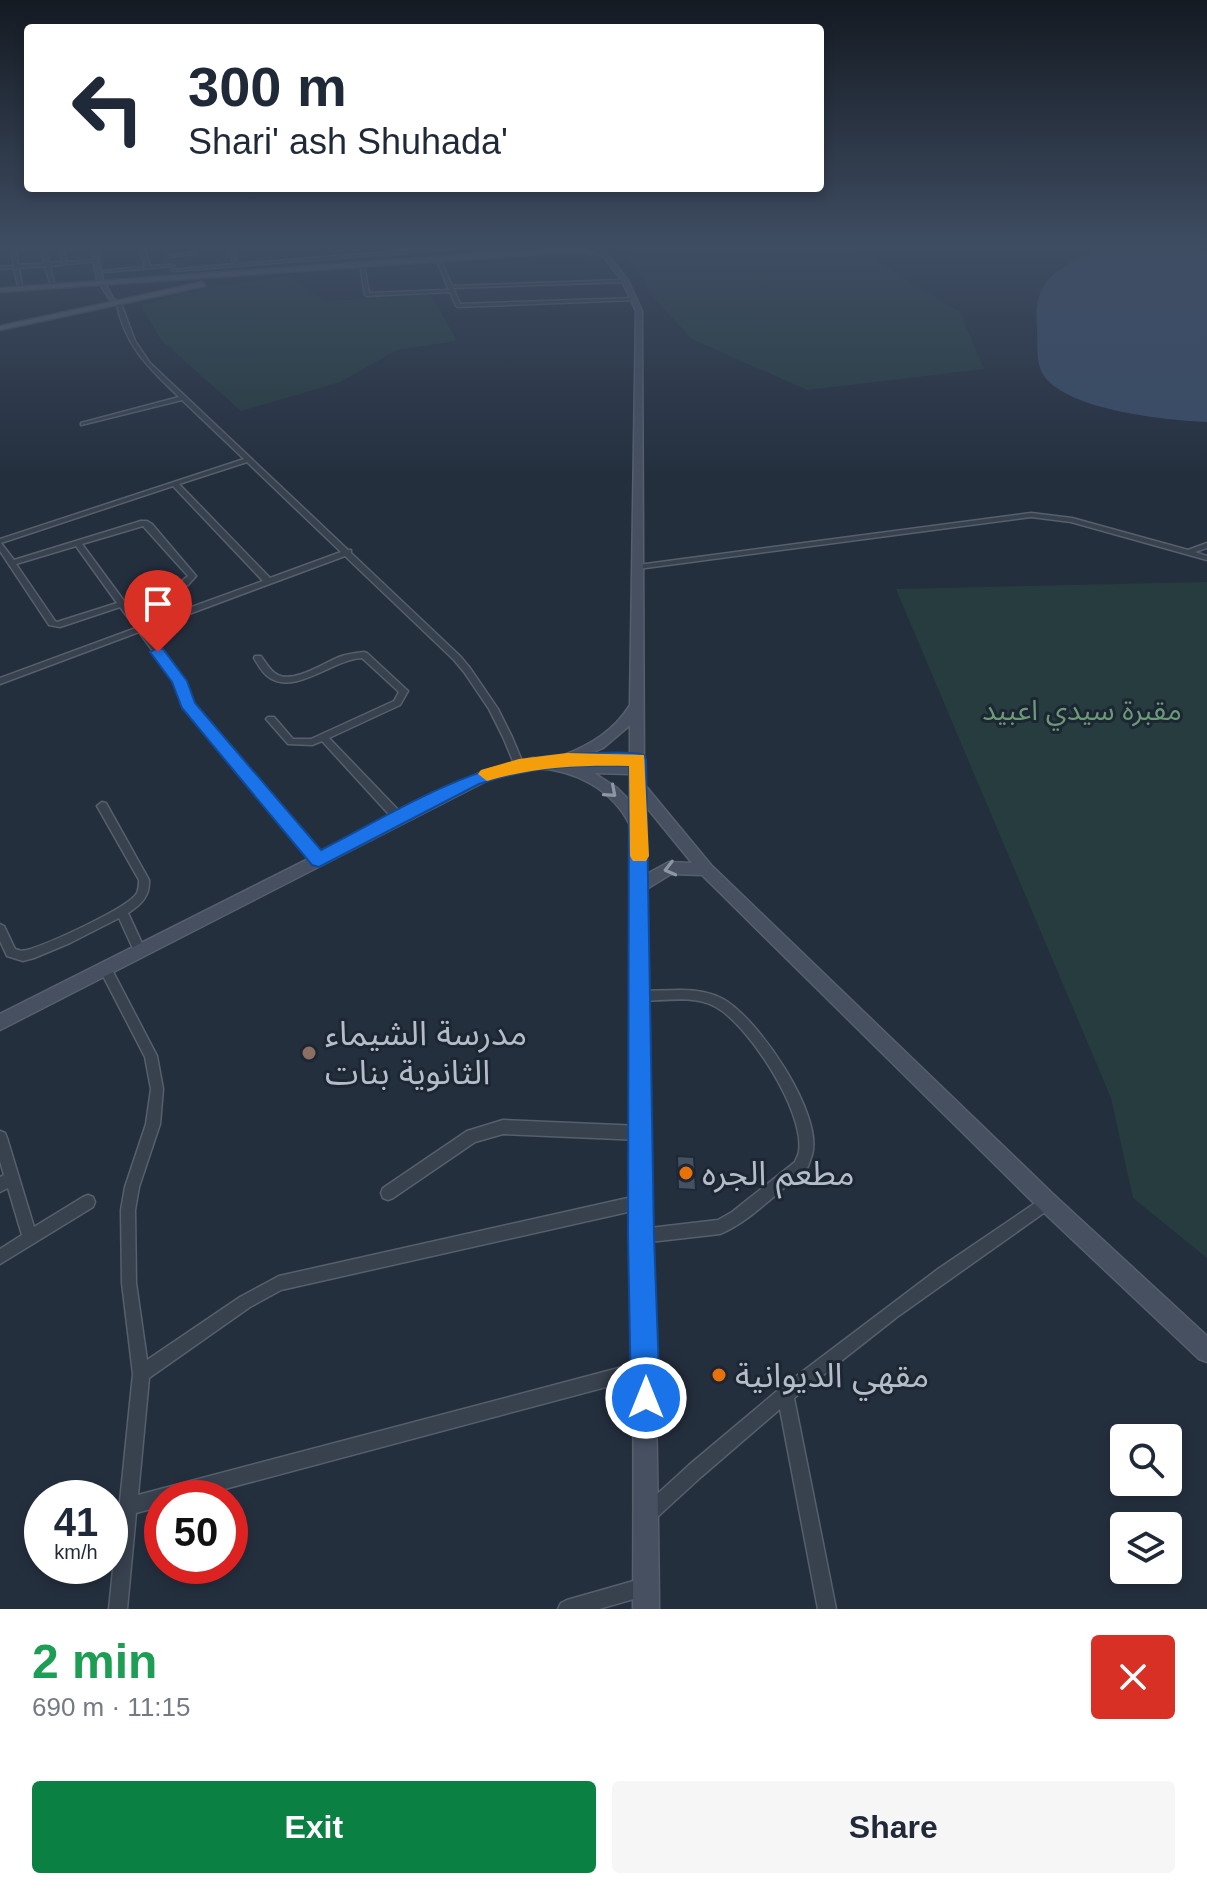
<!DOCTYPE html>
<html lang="en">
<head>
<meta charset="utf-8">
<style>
  :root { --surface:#fff; --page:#f6f6f7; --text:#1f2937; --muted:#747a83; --accent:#0b8043 }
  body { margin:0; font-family:Arial,"Noto Sans Arabic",sans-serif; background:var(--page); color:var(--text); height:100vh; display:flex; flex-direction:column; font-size:30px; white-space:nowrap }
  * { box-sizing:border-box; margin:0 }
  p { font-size:26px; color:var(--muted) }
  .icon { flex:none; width:44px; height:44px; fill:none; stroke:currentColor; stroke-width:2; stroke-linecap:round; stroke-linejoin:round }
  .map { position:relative; height:1609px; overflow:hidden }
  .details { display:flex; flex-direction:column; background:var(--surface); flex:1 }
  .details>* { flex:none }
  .top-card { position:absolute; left:24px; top:24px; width:800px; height:168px; border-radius:8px; box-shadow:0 4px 12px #0003; background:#fff; color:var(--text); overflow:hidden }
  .buttons { position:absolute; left:1110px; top:1424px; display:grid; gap:16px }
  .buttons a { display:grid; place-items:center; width:72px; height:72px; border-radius:8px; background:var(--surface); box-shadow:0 4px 12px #0003; font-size:40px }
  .speed { position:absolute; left:24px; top:1480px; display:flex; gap:16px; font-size:40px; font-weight:700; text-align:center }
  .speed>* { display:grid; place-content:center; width:104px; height:104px; border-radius:50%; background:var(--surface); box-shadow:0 4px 12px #0003; line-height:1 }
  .speed small { font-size:20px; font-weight:400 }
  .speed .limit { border:12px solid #d22; background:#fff; color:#111 }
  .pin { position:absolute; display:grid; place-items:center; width:68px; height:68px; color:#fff; margin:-82px -34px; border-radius:50% 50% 50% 0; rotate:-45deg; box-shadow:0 0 8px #0007 }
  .pin .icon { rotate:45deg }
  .me { position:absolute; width:88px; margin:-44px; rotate:0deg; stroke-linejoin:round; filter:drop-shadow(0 0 6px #0008) }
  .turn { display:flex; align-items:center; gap:28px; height:168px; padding:0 32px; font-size:36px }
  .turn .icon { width:104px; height:104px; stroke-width:2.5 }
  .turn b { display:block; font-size:56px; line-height:68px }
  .round { display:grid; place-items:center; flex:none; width:84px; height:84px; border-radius:8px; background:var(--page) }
  .head { display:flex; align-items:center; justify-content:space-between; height:136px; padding:0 32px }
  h1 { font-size:48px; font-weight:700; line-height:60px; color:#1e9e55 }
  .cta { display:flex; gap:16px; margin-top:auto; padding:16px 32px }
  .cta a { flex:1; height:92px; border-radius:8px; background:var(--accent); color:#fff; font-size:32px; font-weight:700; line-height:92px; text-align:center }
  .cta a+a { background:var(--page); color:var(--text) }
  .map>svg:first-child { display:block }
  .green { fill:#263c3f }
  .water { fill:#394c67 }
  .building { fill:#455162; stroke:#1f2835; stroke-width:2 }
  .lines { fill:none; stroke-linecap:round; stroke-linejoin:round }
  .street-casing { stroke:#565f6c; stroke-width:3 }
  .secondary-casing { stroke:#565f6c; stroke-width:3 }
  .primary-casing { stroke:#414a57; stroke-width:3 }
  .street { fill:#38414e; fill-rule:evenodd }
  .secondary { fill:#465061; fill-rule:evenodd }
  .primary { fill:#56606e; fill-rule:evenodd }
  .oneway { stroke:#8e96a5 }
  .route { fill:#1a73e8; stroke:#114b97; stroke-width:2 }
  .slow { fill:#f59e0b }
  .education-dot { fill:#8d6e63; stroke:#1d2633; stroke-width:3 }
  .food-dot { fill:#e8710a; stroke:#1d2633; stroke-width:3 }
  .labels { text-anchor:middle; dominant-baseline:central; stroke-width:6; stroke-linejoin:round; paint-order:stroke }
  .park-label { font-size:28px; fill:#6b9a76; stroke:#1d2633 }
  .near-poi-label { font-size:34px; fill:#b4bcc9; stroke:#1d2633; text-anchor:start }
</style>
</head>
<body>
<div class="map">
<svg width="1207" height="1609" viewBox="0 0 1207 1609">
  <rect width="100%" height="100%" fill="#242f3e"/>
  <g class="green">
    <polygon points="632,249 856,249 960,312 984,369 807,390 692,339 655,299 626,253"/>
    <polygon points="288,276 326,301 431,295 457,341 397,350 340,382 241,411 161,340 141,305 207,288"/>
    <polygon points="1207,582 1207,1258 1133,1198 1111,1098 896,589"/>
  </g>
  <path class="water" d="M 1098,249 L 1207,251 L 1207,422 C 1166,420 1070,411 1044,376 C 1035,363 1038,343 1037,328 C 1032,278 1058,269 1098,249 Z"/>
  <polygon class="building" points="677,1156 694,1157 696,1190 678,1189"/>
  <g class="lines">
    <defs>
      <g id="street">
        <polygon points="11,249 15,249 18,265 45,263 41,249 45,249 49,263 62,262 60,249 64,249 66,262 95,260 97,261 50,266 54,283 52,284 50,283 45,266 19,268 22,286 20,287 18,286 14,268 0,269 0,267 14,266"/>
        <polygon points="141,249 145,249 150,266 172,265 174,266 105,272 103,271 145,267"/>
        <polygon points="193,249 197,249 194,254 170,257 168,256 191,252"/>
        <polygon points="228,249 232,249 238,264 428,249 452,249 173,271 171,270 234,264"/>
        <polygon points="438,258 440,259 452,286 625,280 627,281 625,282 453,288 460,304 635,298 637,299 635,300 458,307 456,306 450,292 367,296 365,295 360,264 362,263 364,264 369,293 449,290 436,259"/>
        <path d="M 116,300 L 120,301 L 135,341 L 150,363 L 348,550 L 351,550 L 351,553 L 460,656 L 470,668 L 498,709 L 512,737 L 524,766 L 522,768 L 516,768 L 503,737 L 489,709 L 464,672 L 454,660 L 345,556 L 146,630 L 183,681 L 191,703 L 323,857 L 324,860 L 323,863 L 315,863 L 184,706 L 175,681 L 139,632 L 0,684 L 0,678 L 136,628 L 120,607 L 60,627 L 49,625 L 0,551 L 0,539 L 244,459 L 182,400 L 81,425 L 81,423 L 179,397 C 147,366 124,345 116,300 ZM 247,462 L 341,552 L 270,578 L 179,484 ZM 173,486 L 263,581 L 142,625 L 127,605 L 188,585 L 196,576 L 152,524 L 147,521 L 141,521 L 14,560 L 1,543 ZM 143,526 L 188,576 L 182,581 L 124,601 L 82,544 ZM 76,546 L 117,603 L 57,622 L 55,621 L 16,564 Z"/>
        <polygon points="1031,513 1072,518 1188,550 1207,543 1207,548 1195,552 1207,556 1207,560 1071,522 1031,517 638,569 634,567 638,565"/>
        <path d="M 364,652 L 367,653 L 408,691 L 400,705 L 329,738 L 403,815 L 404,818 L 403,821 L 395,821 L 322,741 L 312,745 L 288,744 L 266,719 L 268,717 L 274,717 L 293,739 L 311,739 L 394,701 L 399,692 L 362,658 C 334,659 296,695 270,678 C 263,674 258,665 254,658 L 255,656 L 261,656 C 266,663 271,672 278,675 C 294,683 324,663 339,657 C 347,654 355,653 364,652 Z"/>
        <path d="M 102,802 L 106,803 L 149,880 C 150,896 141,905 128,913 L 145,950 L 143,953 L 139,955 L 135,953 L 119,918 L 70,943 L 34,958 L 23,961 L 7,956 L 0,941 L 0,924 L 4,926 L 15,949 C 21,951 21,951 27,950 C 46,945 129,908 137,893 C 139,888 139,885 139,880 L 97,806 Z"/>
        <polygon points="105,963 109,964 157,1056 163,1089 160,1124 139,1187 135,1210 136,1283 147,1360 240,1297 279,1276 641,1195 646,1197 648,1202 646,1207 641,1209 281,1290 250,1307 149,1378 138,1495 645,1361 651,1363 653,1369 651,1375 191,1498 162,1498 162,1506 136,1513 127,1609 109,1609 133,1374 122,1283 121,1210 125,1187 146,1124 151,1089 145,1057 99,968 101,964"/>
        <path d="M 681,990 C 695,990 710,992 723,999 C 758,1018 824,1115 812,1155 C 810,1160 808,1168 805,1172 C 800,1178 791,1183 785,1187 C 765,1204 744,1224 720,1234 L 641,1243 L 636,1241 L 634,1236 L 636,1231 L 641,1229 L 718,1220 L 732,1212 L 795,1162 C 796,1158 799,1155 799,1151 C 805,1112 748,1023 714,1006 C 692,995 663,1001 640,1001 L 636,1000 L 634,996 L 636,992 L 640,991 Z"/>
        <polygon points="503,1120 641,1126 646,1128 648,1133 646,1138 641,1140 503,1134 475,1142 393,1198 388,1200 383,1198 381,1193 383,1188 467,1131"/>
        <polygon points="0,1131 5,1133 7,1138 34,1227 83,1197 88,1195 93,1197 95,1202 93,1207 0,1264 0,1249 22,1235 8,1188 0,1192 0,1177 4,1175 0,1161"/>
        <polygon points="1047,1195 1052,1197 1054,1202 1052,1207 897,1317 794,1398 836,1609 818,1609 780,1409 701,1477 654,1520 648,1523 642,1520 639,1514 642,1508 689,1465 777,1391 779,1386 786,1384 938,1269"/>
        <polygon points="644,1578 650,1581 653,1587 650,1593 644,1596 599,1609 558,1609 561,1603 567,1600"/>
      </g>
      <g id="secondary">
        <polygon points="91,249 97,249 103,280 116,303 112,303 97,280"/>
        <path d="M 598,249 L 604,249 L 628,281 L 642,311 L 644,784 L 711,865 L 1054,1195 L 1207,1336 L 1207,1362 L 1199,1359 L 1040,1209 L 702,875 L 671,874 L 645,890 C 649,1130 657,1369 659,1609 L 633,1609 C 635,1348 631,1087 630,825 C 612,789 575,770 536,768 C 522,768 506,774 492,778 L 0,1030 L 0,1014 L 483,771 L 533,758 L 563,762 L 560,759 L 562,756 C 590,745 614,731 630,705 L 636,311 L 622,281 ZM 630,725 L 630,764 L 569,763 L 603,748 ZM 594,773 L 630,774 L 630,801 L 617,788 ZM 644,804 L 692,863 L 669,862 L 645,875 Z"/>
      </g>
      <g id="primary">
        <polygon points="550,249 588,249 609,255 606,257 574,252 0,292 0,288"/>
        <polygon points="202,282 205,286 0,330 0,326"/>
      </g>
    </defs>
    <use href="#street" class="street-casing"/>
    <use href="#secondary" class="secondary-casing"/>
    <use href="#primary" class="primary-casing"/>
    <use href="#street" class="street"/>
    <use href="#secondary" class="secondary"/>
    <use href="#primary" class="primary"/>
  </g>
  <defs><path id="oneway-chevron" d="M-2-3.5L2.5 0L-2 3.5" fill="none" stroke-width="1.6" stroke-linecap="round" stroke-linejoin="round" transform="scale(2)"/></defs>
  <g class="oneway">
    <use href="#oneway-chevron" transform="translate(611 792) rotate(41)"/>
    <use href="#oneway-chevron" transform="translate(670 869) rotate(166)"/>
  </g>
  <linearGradient id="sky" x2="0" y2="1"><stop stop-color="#141a22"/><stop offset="0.52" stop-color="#3f4d63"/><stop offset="1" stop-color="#3f4d63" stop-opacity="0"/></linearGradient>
  <rect width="1207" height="475" fill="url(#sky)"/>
  <path class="route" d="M 158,648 L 163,649 L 187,681 L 195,703 L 321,850 C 414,802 487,752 595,753 C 610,753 628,751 644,755 L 646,760 L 654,1236 L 660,1398 L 656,1409 L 646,1413 L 635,1409 L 631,1398 L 628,1236 L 629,766 C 577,765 528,767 479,784 L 319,867 L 312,865 L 182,708 L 172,682 L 150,652 Z"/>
  <path class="slow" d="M 567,753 L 644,755 L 649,856 L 646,861 L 633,861 L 630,856 L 629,766 C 579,765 535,767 487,781 L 478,774 L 481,770 L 519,759 Z"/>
  <circle class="education-dot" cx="309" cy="1053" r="8"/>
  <g class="food-dot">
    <circle cx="686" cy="1173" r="8"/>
    <circle cx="719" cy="1375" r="8"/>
  </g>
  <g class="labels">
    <g class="park-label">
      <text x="1082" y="710">مقبرة سيدي اعبيد</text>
    </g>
    <g class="near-poi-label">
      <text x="325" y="1033">مدرسة الشيماء<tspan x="325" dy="39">الثانوية بنات</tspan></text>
      <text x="702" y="1173">مطعم الجره</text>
      <text x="735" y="1375">مقهي الديوانية</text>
    </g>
  </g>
</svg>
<div class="buttons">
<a><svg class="icon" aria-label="search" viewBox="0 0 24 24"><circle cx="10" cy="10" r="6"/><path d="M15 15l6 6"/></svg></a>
<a><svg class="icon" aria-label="layers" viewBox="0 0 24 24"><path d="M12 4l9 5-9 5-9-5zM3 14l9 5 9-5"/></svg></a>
</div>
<div class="speed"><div>41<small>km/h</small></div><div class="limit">50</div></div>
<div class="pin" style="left:158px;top:652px;background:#d93025"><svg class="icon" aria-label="arrive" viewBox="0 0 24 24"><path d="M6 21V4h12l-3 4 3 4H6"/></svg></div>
<svg class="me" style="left:646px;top:1398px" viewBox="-20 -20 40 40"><circle r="17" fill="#1a73e8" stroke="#fff" stroke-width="3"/><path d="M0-11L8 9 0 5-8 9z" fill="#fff"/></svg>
<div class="top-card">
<div class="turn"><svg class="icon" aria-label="left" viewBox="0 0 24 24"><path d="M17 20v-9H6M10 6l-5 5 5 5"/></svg><div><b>300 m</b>Shari' ash Shuhada'</div></div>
</div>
</div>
<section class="details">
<div class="head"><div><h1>2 min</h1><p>690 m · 11:15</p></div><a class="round" style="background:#d93025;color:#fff"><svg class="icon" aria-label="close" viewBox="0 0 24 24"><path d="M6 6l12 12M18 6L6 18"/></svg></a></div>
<div class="cta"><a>Exit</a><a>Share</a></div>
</section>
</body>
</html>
